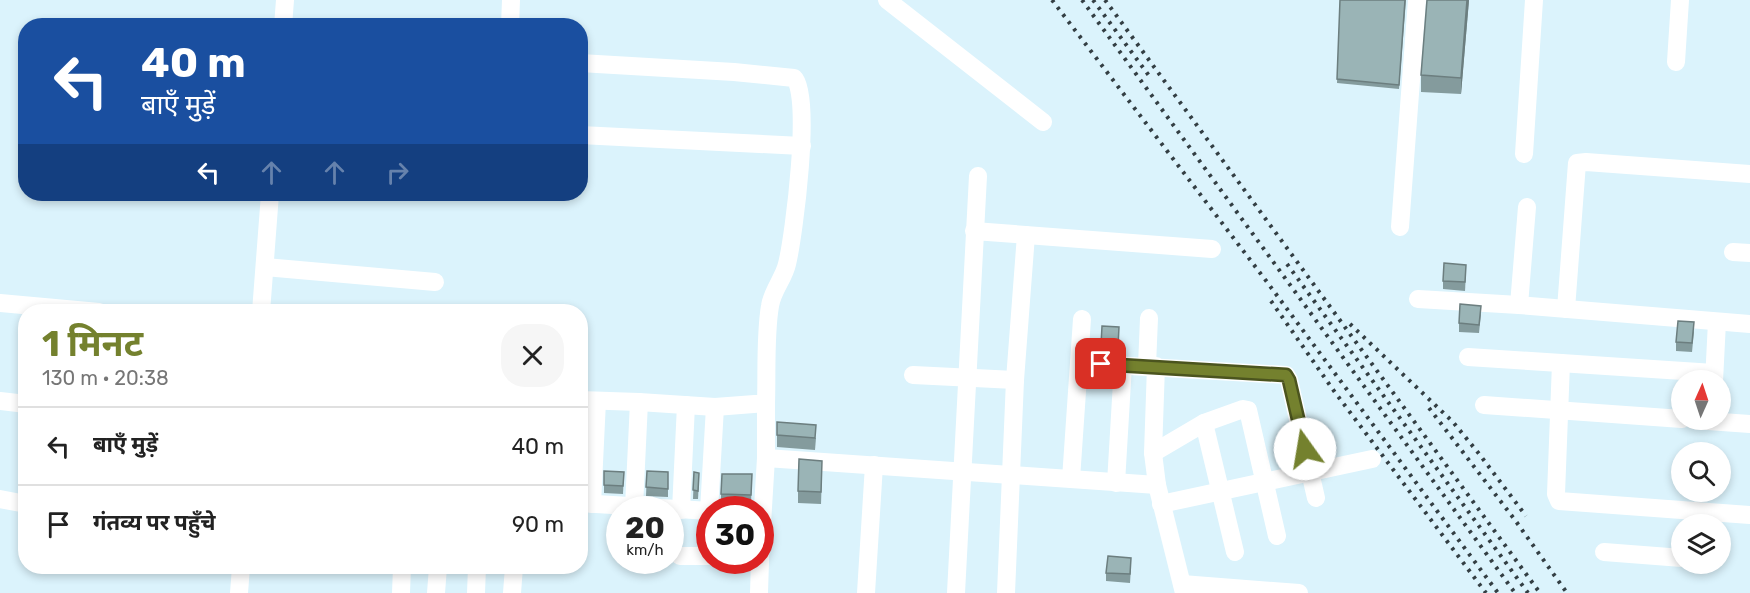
<!DOCTYPE html>
<html lang="hi">
<head>
<meta charset="utf-8">
<style>
  :root { --surface:#fff; --page:#f6f6f6; --text:#222; --muted:#767676; --line:#e0e0e0; --accent:#74812e }
  body { margin:0; font-family:Rubik,"Noto Sans Devanagari",sans-serif; background:var(--page); color:var(--text); height:100vh; display:flex; flex-direction:column; font-size:22px; white-space:nowrap }
  * { box-sizing:border-box; margin:0 }
  p { font-size:20px; color:var(--muted) }
  .icon { flex:none; width:33px; height:33px; fill:none; stroke:currentColor; stroke-width:2; stroke-linecap:round; stroke-linejoin:round }
  .map { position:relative; flex:1; overflow:hidden }
  .sheet { position:absolute; left:18px; top:304px; width:570px; height:270px; display:flex; flex-direction:column; background:var(--surface); border-radius:24px; box-shadow:0 3px 9px #0003 }
  .sheet>* { flex:none }
  .hud { position:absolute; left:18px; top:18px; width:570px; height:183px; border-radius:24px; box-shadow:0 3px 9px #0003; background:#1a4fa0; color:#fff; overflow:hidden }
  .needle { width:39px; rotate:3deg }
  .fabs { position:absolute; left:1671px; top:370px; display:grid; gap:12px }
  .fabs a { display:grid; place-items:center; width:60px; height:60px; border-radius:50%; background:var(--surface); box-shadow:0 3px 9px #0003; font-size:30px }
  .speed { position:absolute; left:606px; top:496px; display:flex; gap:12px; font-size:30px; font-weight:700; text-align:center }
  .speed>* { display:grid; place-content:center; width:78px; height:78px; border-radius:50%; background:var(--surface); box-shadow:0 3px 9px #0003; line-height:1 }
  .speed small { font-size:15px; font-weight:400 }
  .speed .limit { border:9px solid #d22; background:#fff; color:#111 }
  .pin { position:absolute; display:grid; place-items:center; width:51px; height:51px; color:#fff; margin:-26px; border-radius:12px; box-shadow:0 3px 9px #0006 }
  .me { position:absolute; width:66px; margin:-33px; rotate:347deg; stroke-linejoin:round; filter:drop-shadow(0 0 4px #0008) }
  .turn { display:flex; align-items:center; gap:21px; height:126px; padding:0 24px; font-size:27px }
  .turn .icon { width:78px; height:78px; stroke-width:2.5 }
  .turn b { display:block; font-size:42px; line-height:51px }
  .lanes { display:flex; align-items:center; height:57px; padding:0 24px; background:#0003; justify-content:center; gap:30px; direction:ltr }
  .lanes .off { opacity:.35 }
  .round { display:grid; place-items:center; flex:none; width:63px; height:63px; border-radius:24px; background:var(--page) }
  .headline { display:flex; align-items:center; justify-content:space-between; height:102px; padding:0 24px }
  h1 { font-size:36px; font-weight:700; line-height:45px; color:var(--accent) }
  ul { padding:0; list-style:none }
  li { display:flex; align-items:center; gap:18px; height:78px; padding:0 24px; border-top:2px solid var(--line) }
  li div { flex:1 }
  li b { display:block; font-size:22px }
  li em { font-style:normal }
  .map>svg:first-child { display:block }
  .lines { fill:none; stroke-linecap:round; stroke-linejoin:round }
  .minor { stroke:#fff; stroke-width:18 }
  .rail { stroke:#333e43; stroke-width:4; stroke-dasharray:3 6; stroke-linecap:butt }
  .wall { fill:#849b9d }
  .shaded-wall { fill:#6c7e7f }
  .building { fill:#9ab4b6; stroke:#6c7e7f; stroke-width:1.5 }
  .route-casing { stroke:#4b541e; stroke-width:15 }
  .route { stroke:#74812e; stroke-width:10 }
</style>
</head>
<body>
<div class="map">
<svg width="1750" height="593" viewBox="0 0 1750 593">
  <rect width="100%" height="100%" fill="#dbf3fc"/>
  <g class="lines">
    <g class="minor">
      <polyline points="887,0 1043,122"/>
      <polyline points="283,26 285,0"/>
      <polyline points="510,26 511,0"/>
      <polyline points="1676,62 1680,0"/>
      <path d="M 580,63 L 734,72 L 794,78 C 812,94 794,236 787,264 C 784,278 772,291 770,306 C 765,335 767,373 766,403 L 715,407 L 639,402 L 580,400"/>
      <polyline points="580,135 802,146"/>
      <polyline points="1524,154 1534,0"/>
      <polyline points="1400,227 1417,0"/>
      <polyline points="974,231 1212,249"/>
      <polyline points="1733,252 1750,253"/>
      <polyline points="265,267 435,282"/>
      <polyline points="1418,299 1519,305 1750,324"/>
      <polyline points="0,303 99,312"/>
      <polyline points="1519,305 1527,207"/>
      <polyline points="1566,309 1577,163 1586,162 1750,174"/>
      <polyline points="261,312 270,194"/>
      <polyline points="1468,357 1714,373"/>
      <polyline points="1079,363 1286,375 1289,380 1316,498"/>
      <polyline points="1561,363 1556,494 1559,501 1750,515"/>
      <polyline points="1147,366 1149,318"/>
      <polyline points="1156,366 1153,453 1157,485 1184,593"/>
      <polyline points="913,375 1015,380"/>
      <polyline points="1714,381 1717,322"/>
      <polyline points="0,401 26,404"/>
      <polyline points="1484,405 1682,419"/>
      <polyline points="1694,420 1750,424"/>
      <polyline points="1204,423 1235,552"/>
      <polyline points="1153,453 1204,423 1243,409 1248,410 1277,536"/>
      <polyline points="766,458 1157,485"/>
      <polyline points="1071,479 1082,319"/>
      <polyline points="1116,483 1123,365"/>
      <polyline points="0,499 26,504"/>
      <polyline points="580,503 710,511"/>
      <polyline points="592,504 597,401"/>
      <polyline points="1161,504 1372,459"/>
      <polyline points="634,507 639,402"/>
      <polyline points="681,510 686,405"/>
      <polyline points="709,511 715,407"/>
      <polyline points="1604,552 1682,558"/>
      <polyline points="680,556 710,556"/>
      <polyline points="760,557 766,458 766,403"/>
      <polyline points="1182,584 1299,593"/>
      <polyline points="239,593 241,567"/>
      <polyline points="401,593 402,567"/>
      <polyline points="436,593 438,567"/>
      <polyline points="476,593 477,567"/>
      <polyline points="512,593 514,567"/>
      <polyline points="759,593 760,561"/>
      <polyline points="866,593 874,465"/>
      <polyline points="956,593 978,176"/>
      <polyline points="1006,593 1015,380 1026,235"/>
    </g>
    <g class="rail">
      <polyline points="1052,0 1267,282 1498,593"/>
      <polyline points="1082,0 1515,593"/>
      <polyline points="1093,0 1150,77"/>
      <polyline points="1105,0 1540,593"/>
      <polyline points="1287,264 1528,593"/>
      <polyline points="1271,301 1334,391 1486,593"/>
      <polyline points="1350,324 1453,422 1480,455 1526,516"/>
      <polyline points="1429,408 1515,520 1567,593"/>
    </g>
  </g>
  <g class="wall">
    <polygon points="1340,0 1406,0 1399,89 1337,83"/>
    <polygon points="1469,0 1461,94 1421,92 1421,75"/>
    <polygon points="1466,273 1465,291 1443,289 1443,281"/>
    <polygon points="1481,314 1479,333 1459,332 1459,323"/>
    <polygon points="1694,331 1692,352 1676,351 1676,342"/>
    <polygon points="1119,335 1118,354 1101,353 1101,345"/>
    <polygon points="777,422 816,438 815,450 777,447"/>
    <polygon points="604,471 624,472 623,494 604,493"/>
    <polygon points="647,471 668,472 668,497 646,496"/>
    <polygon points="694,472 699,481 698,499 693,499"/>
    <polygon points="822,473 821,504 798,503 798,491"/>
    <polygon points="752,474 751,504 721,503 721,494"/>
    <polygon points="1131,567 1130,583 1106,581 1106,573"/>
  </g>
  <polygon class="shaded-wall" points="1467,0 1469,0 1461,94 1461,78"/>
  <g class="building">
    <polygon points="1340,0 1405,0 1399,85 1337,79"/>
    <polygon points="1427,0 1467,0 1461,78 1421,75"/>
    <polygon points="1444,263 1466,265 1465,282 1443,281"/>
    <polygon points="1460,304 1481,306 1479,325 1459,323"/>
    <polygon points="1678,321 1694,322 1692,343 1676,342"/>
    <polygon points="1102,326 1119,327 1118,346 1101,345"/>
    <polygon points="777,422 816,425 815,438 777,435"/>
    <polygon points="799,459 822,461 821,492 798,491"/>
    <polygon points="604,471 624,472 623,486 604,485"/>
    <polygon points="647,471 668,472 668,489 646,487"/>
    <polygon points="694,472 699,473 698,491 693,490"/>
    <polygon points="722,474 752,474 751,495 721,494"/>
    <polygon points="1108,556 1131,558 1130,574 1106,573"/>
  </g>
  <g class="lines">
    <defs>
      <polyline id="route" points="1101,364 1286,375 1289,380 1305,449"/>
    </defs>
    <use href="#route" class="route-casing"/>
    <use href="#route" class="route"/>
  </g>
</svg>
<div class="fabs">
<a><svg class="needle" viewBox="-14 -14 28 28"><path d="M0-13l5 13h-10z" fill="#e53935"/><path d="M0 13l5-13h-10z" fill="#767676"/></svg></a>
<a><svg class="icon" aria-label="search" viewBox="0 0 24 24"><circle cx="10" cy="10" r="6"/><path d="M15 15l6 6"/></svg></a>
<a><svg class="icon" aria-label="layers" viewBox="0 0 24 24"><path d="M12 4l9 5-9 5-9-5zM3 14l9 5 9-5"/></svg></a>
</div>
<div class="speed"><div>20<small>km/h</small></div><div class="limit">30</div></div>
<div class="pin" style="left:1101px;top:364px;background:#d93025"><svg class="icon" aria-label="arrive" viewBox="0 0 24 24"><path d="M6 21V4h12l-3 4 3 4H6"/></svg></div>
<svg class="me" style="left:1305px;top:449px" viewBox="-20 -20 40 40"><circle r="19" fill="#fff"/><path d="M0-13L10 11 0 6-10 11z" fill="#74812e"/></svg>
<div class="hud">
<div class="turn"><svg class="icon" aria-label="left" viewBox="0 0 24 24"><path d="M17 20v-9H6M10 6l-5 5 5 5"/></svg><div><b>40 m</b>बाएँ मुड़ें</div></div>
<div class="lanes"><svg class="icon" aria-label="left" viewBox="0 0 24 24"><path d="M17 20v-9H6M10 6l-5 5 5 5"/></svg><svg class="icon off" aria-label="ahead" viewBox="0 0 24 24"><path d="M12 20V5M6 11l6-6 6 6"/></svg><svg class="icon off" aria-label="ahead" viewBox="0 0 24 24"><path d="M12 20V5M6 11l6-6 6 6"/></svg><svg class="icon off" aria-label="right" viewBox="0 0 24 24"><path d="M7 20v-9h11M14 6l5 5-5 5"/></svg></div>
</div>
<section class="sheet">
<div class="headline"><div><h1>1 मिनट</h1><p>130 m · 20:38</p></div><a class="round"><svg class="icon" aria-label="close" viewBox="0 0 24 24"><path d="M6 6l12 12M18 6L6 18"/></svg></a></div>
<ul>
<li><svg class="icon" aria-label="left" viewBox="0 0 24 24"><path d="M17 20v-9H6M10 6l-5 5 5 5"/></svg><div><b>बाएँ मुड़ें</b></div><em>40 m</em></li>
<li><svg class="icon" aria-label="arrive" viewBox="0 0 24 24"><path d="M6 21V4h12l-3 4 3 4H6"/></svg><div><b>गंतव्य पर पहुँचे</b></div><em>90 m</em></li>
</ul>
</section>
</div>
</body>
</html>
